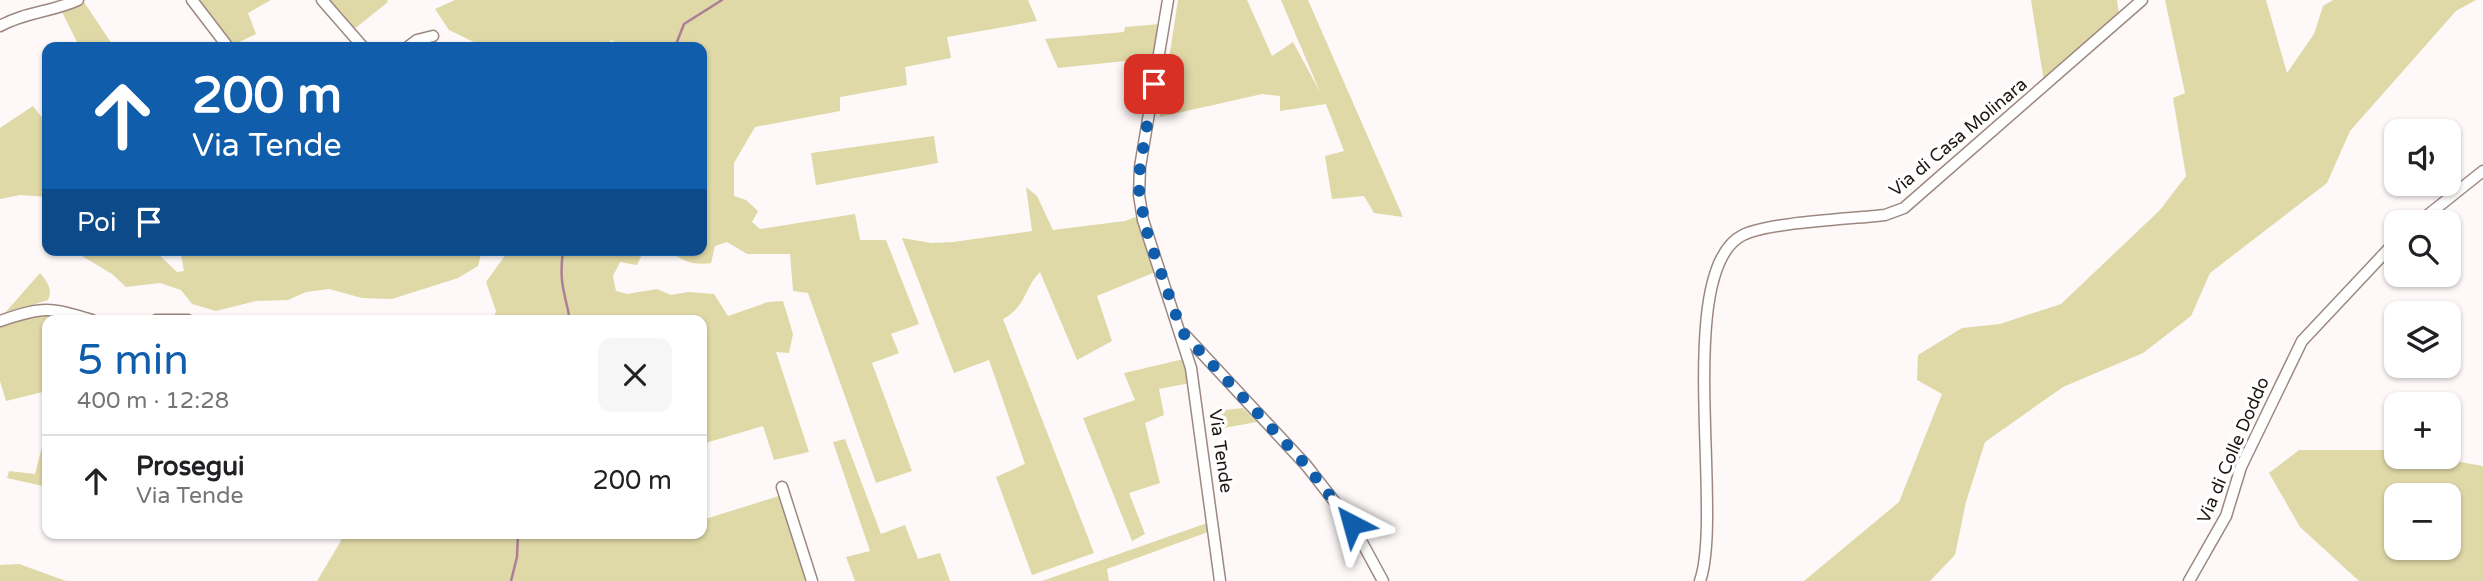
<!DOCTYPE html>
<html lang="it">
<head>
<meta charset="utf-8">
<style>
  :root { --surface:#fff; --page:#f6f6f6; --text:#202124; --muted:#757577; --line:#e0e0e0; --accent:#105dac }
  body { margin:0; font-family:"Varela Round",sans-serif; background:var(--page); color:var(--text); height:100vh; display:flex; flex-direction:column; font-size:26px; white-space:nowrap }
  * { box-sizing:border-box; margin:0 }
  p { font-size:23px; color:var(--muted) }
  .icon { flex:none; width:38px; height:38px; fill:none; stroke:currentColor; stroke-width:2; stroke-linecap:round; stroke-linejoin:round }
  .map { position:relative; flex:1; overflow:hidden }
  .sheet { position:absolute; left:42px; top:315px; width:665px; height:224px; display:flex; flex-direction:column; background:var(--surface); border-radius:14px; box-shadow:0 2px 5px #0004 }
  .sheet>* { flex:none }
  .top-card { position:absolute; left:42px; top:42px; width:665px; height:214px; border-radius:14px; box-shadow:0 2px 5px #0004; background:#105dac; color:#fff; overflow:hidden }
  .controls { position:absolute; left:2384px; top:119px; display:grid; gap:14px }
  .controls a { display:grid; place-items:center; width:77px; height:77px; border-radius:14px; background:var(--surface); box-shadow:0 2px 5px #0004; font-size:35px }
  .pin { position:absolute; display:grid; place-items:center; width:60px; height:60px; color:#fff; margin:-30px; border-radius:14px; box-shadow:0 4px 10px #0006 }
  .me { position:absolute; width:77px; margin:-38px; rotate:321deg; stroke-linejoin:round; filter:drop-shadow(0 0 5px #0008) }
  .turn { display:flex; align-items:center; gap:24px; height:147px; padding:0 35px; font-size:32px }
  .turn .icon { width:91px; height:91px; stroke-width:2.5 }
  .turn b { display:block; font-size:49px; line-height:60px }
  .then { display:flex; align-items:center; height:66px; padding:0 35px; background:#0003; gap:14px; font-size:26px }
  .round { display:grid; place-items:center; flex:none; width:74px; height:74px; border-radius:14px; background:var(--page) }
  .head { display:flex; align-items:center; justify-content:space-between; height:119px; padding:0 35px }
  h1 { font-size:42px; font-weight:600; line-height:52px; color:var(--accent) }
  ul { padding:0; list-style:none }
  li { display:flex; align-items:center; gap:21px; height:91px; padding:0 35px; border-top:2px solid var(--line) }
  li div { flex:1 }
  li b { display:block; font-size:26px }
  li em { font-style:normal }
  .map>svg:first-child { display:block }
  .green { fill:#dfd8a7; fill-rule:evenodd }
  .lines { fill:none; stroke-linecap:round; stroke-linejoin:round }
  .stream { stroke:#ab7f97; stroke-width:2.5 }
  .minor-casing { stroke:#9d8881; stroke-width:13 }
  .minor { stroke:#fff; stroke-width:10 }
  .route { stroke:#105dac; stroke-width:12; stroke-dasharray:0 21.6 }
  .labels { text-anchor:middle; dominant-baseline:central; stroke-width:7; stroke-linejoin:round; paint-order:stroke }
  .street-label { font-size:18px; fill:#1f1714; stroke:#fff }
</style>
</head>
<body>
<div class="map">
<svg width="2483" height="581" viewBox="0 0 2483 581">
  <rect width="100%" height="100%" fill="#fef9f8"/>
  <g class="green">
    <polygon points="195,0 271,0 248,13 256,34 231,46"/>
    <polygon points="326,0 387,0 388,2 353,30"/>
    <path d="M 455,0 L 1028,0 L 1037,21 L 947,37 L 951,58 L 905,67 L 907,85 L 840,97 L 840,111 L 755,127 L 734,163 L 734,196 L 746,200 L 758,211 L 752,222 L 760,229 L 855,214 L 860,240 L 886,240 L 919,324 L 891,334 L 899,353 L 872,363 L 912,471 L 876,483 L 808,293 L 793,291 L 790,254 L 747,254 L 727,242 L 715,246 L 711,263 C 696,265 685,263 673,253 L 674,250 L 702,250 L 702,47 L 623,47 L 611,40 L 607,47 L 484,47 L 449,30 L 435,9 Z"/>
    <polygon points="1178,0 1247,0 1272,56 1293,42 1320,92 1281,0 1308,0 1403,217 1374,213 1364,196 1332,199 1325,156 1344,151 1326,104 1280,111 1280,96 1262,94 1160,117"/>
    <polygon points="2031,0 2117,0 2119,15 2044,82"/>
    <polygon points="2165,0 2266,0 2287,73 2314,34 2323,6 2333,0 2476,0 2456,11 2350,131 2327,183 2210,273 2191,316 2143,353 2063,387 1985,442 1966,502 1955,555 1930,581 1804,581 1899,502 1942,394 1917,380 1918,355 1962,328 2000,324 2061,304 2160,210 2186,176 2173,98 2185,93"/>
    <polygon points="84,2 114,47 69,47 77,42 62,12"/>
    <polygon points="1160,24 1154,58 1058,68 1045,39 1124,32 1125,27"/>
    <polygon points="33,106 47,124 47,197 20,195 0,199 0,128"/>
    <polygon points="934,136 938,163 816,185 811,153"/>
    <path d="M 1026,187 L 1037,196 L 1053,230 L 1125,221 L 1138,216 L 1160,270 L 1097,296 L 1112,341 L 1077,360 L 1040,272 C 1023,289 1028,305 1003,319 L 1094,553 L 1032,575 L 996,477 L 1025,464 L 989,360 L 954,373 L 902,238 L 931,243 L 953,242 L 1032,231 Z"/>
    <polygon points="72,250 154,250 177,272 184,271 180,250 482,250 478,266 458,278 392,299 362,298 329,289 306,292 288,300 256,301 216,311 192,304 181,290 160,283 126,287 112,274"/>
    <polygon points="509,250 644,250 637,265 620,262 613,276 616,291 627,294 657,289 671,295 688,292 714,294 728,316 768,302 783,301 793,334 789,353 776,352 809,452 774,460 763,426 702,444 702,320 493,320 496,311 486,282"/>
    <path d="M 40,273 C 47,281 53,290 48,300 L 4,314 Z"/>
    <polygon points="40,312 83,320 47,320 47,391 6,401 0,381 0,325"/>
    <polygon points="1184,359 1190,383 1159,389 1164,415 1145,423 1160,483 1129,493 1145,534 1132,541 1083,418 1135,400 1124,373"/>
    <polygon points="1243,408 1257,422 1212,430 1208,412"/>
    <polygon points="845,439 881,534 905,525 918,559 940,553 950,581 855,581 846,557 870,551 833,442"/>
    <polygon points="42,447 47,447 47,487 7,478 9,471 35,474"/>
    <path d="M 2299,450 L 2391,450 L 2396,451 L 2396,457 L 2432,457 L 2483,466 L 2483,581 L 2359,581 L 2300,527 L 2269,473 ZM 2396,495 L 2448,495 L 2448,548 L 2396,548 Z"/>
    <polygon points="779,496 806,581 317,581 342,539 342,534 702,534 702,520"/>
    <polygon points="1207,523 1208,532 1107,569 1109,581 1042,581"/>
    <polygon points="19,564 66,581 0,581 0,565"/>
  </g>
  <g class="lines">
    <g class="stream">
      <polyline points="675,47 684,24 722,0"/>
      <path d="M 563,250 C 559,284 564,289 570,320"/>
      <polyline points="511,581 517,557 518,534"/>
    </g>
    <defs>
      <g id="minor">
        <polyline points="192,0 228,47"/>
        <polyline points="322,0 363,47"/>
        <polyline points="1168,0 1140,167 1139,195 1143,220 1191,368 1220,581"/>
        <path d="M 0,26 C 25,12 52,12 78,0"/>
        <polyline points="408,47 417,40 433,36"/>
        <polyline points="2419,222 2483,171"/>
        <polyline points="156,320 188,320"/>
        <path d="M 0,321 C 44,306 49,307 92,320"/>
        <polyline points="1184,334 1306,465 1352,524 1383,581"/>
        <polyline points="782,487 812,581"/>
        <path d="M 1700,581 C 1724,512 1673,269 1743,235 C 1769,222 1852,219 1885,215 L 1904,208 L 2142,0"/>
        <polyline points="2189,581 2226,516 2241,467 2302,341 2396,241"/>
      </g>
    </defs>
    <use href="#minor" class="minor-casing"/>
    <use href="#minor" class="minor"/>
  </g>
  <g class="lines">
    <polyline class="route" points="1154,84 1140,167 1139,195 1148,236 1182,332 1306,465 1352,524"/>
  </g>
  <g class="labels">
    <g class="street-label">
      <text transform="translate(1958 137) rotate(-40)">Via di Casa Molinara</text>
      <text transform="translate(2233 450) rotate(-67)">Via di Colle Doddo</text>
      <text transform="translate(1221 451) rotate(82)">Via Tende</text>
    </g>
  </g>
</svg>
<div class="controls">
<a><svg class="icon" aria-label="sound" viewBox="0 0 24 24"><path d="M4 9h4l5-4v14l-5-4H4zM17 9q2 3 0 6"/></svg></a>
<a><svg class="icon" aria-label="search" viewBox="0 0 24 24"><circle cx="10" cy="10" r="6"/><path d="M15 15l6 6"/></svg></a>
<a><svg class="icon" aria-label="layers" viewBox="0 0 24 24"><path d="M12 4l9 5-9 5-9-5zM3 14l9 5 9-5"/></svg></a>
<a>+</a>
<a>−</a>
</div>
<div class="pin" style="left:1154px;top:84px;background:#d93025"><svg class="icon" aria-label="arrive" viewBox="0 0 24 24"><path d="M6 21V4h12l-3 4 3 4H6"/></svg></div>
<svg class="me" style="left:1352px;top:524px" viewBox="-20 -20 40 40"><path d="M0-17L14 15 0 8-14 15z" fill="#105dac" stroke="#fff" stroke-width="4"/></svg>
<div class="top-card">
<div class="turn"><svg class="icon" aria-label="ahead" viewBox="0 0 24 24"><path d="M12 20V5M6 11l6-6 6 6"/></svg><div><b>200 m</b>Via Tende</div></div>
<div class="then">Poi<svg class="icon" aria-label="arrive" viewBox="0 0 24 24"><path d="M6 21V4h12l-3 4 3 4H6"/></svg></div>
</div>
<section class="sheet">
<div class="head"><div><h1>5 min</h1><p>400 m · 12:28</p></div><a class="round"><svg class="icon" aria-label="close" viewBox="0 0 24 24"><path d="M6 6l12 12M18 6L6 18"/></svg></a></div>
<ul>
<li><svg class="icon" aria-label="ahead" viewBox="0 0 24 24"><path d="M12 20V5M6 11l6-6 6 6"/></svg><div><b>Prosegui</b><p>Via Tende</p></div><em>200 m</em></li>
</ul>
</section>
</div>
</body>
</html>
